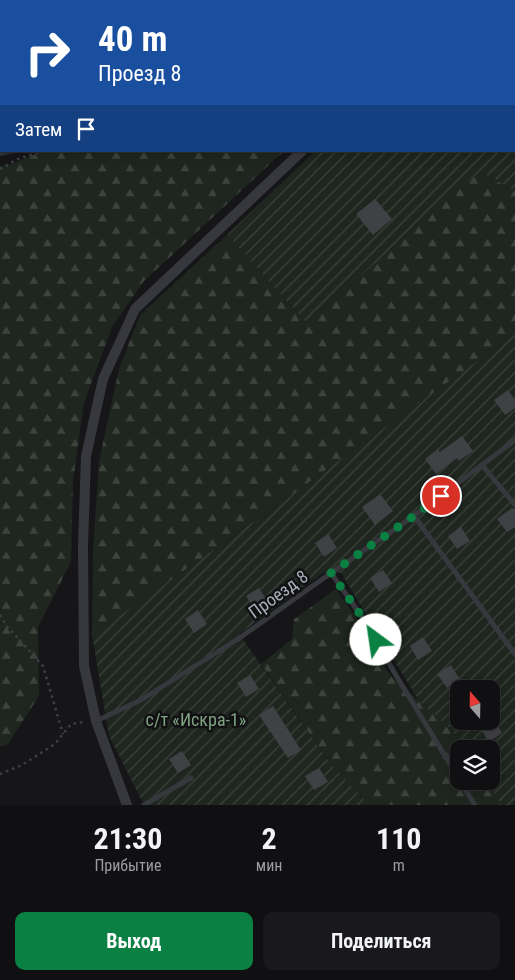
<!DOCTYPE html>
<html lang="ru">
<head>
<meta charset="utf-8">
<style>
  :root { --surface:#101012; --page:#19191b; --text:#f1f3f6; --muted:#9c9d9f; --line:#303032; --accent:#0b8043 }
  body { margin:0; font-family:"Roboto Condensed",sans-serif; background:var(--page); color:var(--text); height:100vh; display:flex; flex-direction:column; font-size:19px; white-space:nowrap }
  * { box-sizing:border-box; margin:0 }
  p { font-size:16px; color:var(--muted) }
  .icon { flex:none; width:28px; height:28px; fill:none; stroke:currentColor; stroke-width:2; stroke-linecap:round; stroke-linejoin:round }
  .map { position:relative; height:805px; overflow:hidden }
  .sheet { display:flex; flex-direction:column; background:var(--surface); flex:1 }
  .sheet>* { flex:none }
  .hud { position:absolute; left:0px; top:0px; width:515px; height:152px; box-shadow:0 2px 12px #0003,0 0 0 1px var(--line); background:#1a4fa0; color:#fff; overflow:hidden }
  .needle { width:32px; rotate:340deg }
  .fabs { position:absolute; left:450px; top:680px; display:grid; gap:10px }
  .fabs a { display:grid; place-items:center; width:50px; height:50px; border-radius:10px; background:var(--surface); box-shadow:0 2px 12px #0003,0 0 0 1px var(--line); font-size:25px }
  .pin { position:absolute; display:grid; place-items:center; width:42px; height:42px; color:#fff; margin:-21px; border:2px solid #fff; border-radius:50%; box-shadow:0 1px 5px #0007 }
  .me { position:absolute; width:55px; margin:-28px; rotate:329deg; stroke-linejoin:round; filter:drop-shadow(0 0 4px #0008) }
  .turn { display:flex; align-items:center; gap:18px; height:105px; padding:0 15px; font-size:22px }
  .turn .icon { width:65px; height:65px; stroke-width:2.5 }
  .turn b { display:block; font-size:35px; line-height:42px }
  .then { display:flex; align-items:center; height:48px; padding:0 15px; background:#0003; gap:10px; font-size:19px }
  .eta { display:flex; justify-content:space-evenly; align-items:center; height:85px; text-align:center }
  .eta b { font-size:30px; font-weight:700; line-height:35px }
  .cta { display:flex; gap:10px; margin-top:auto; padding:10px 15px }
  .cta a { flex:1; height:58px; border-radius:10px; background:var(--accent); color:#fff; font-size:20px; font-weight:700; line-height:58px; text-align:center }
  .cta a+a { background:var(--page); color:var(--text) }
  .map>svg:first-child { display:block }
  .forest { fill:url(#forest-firs) }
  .garden { fill:url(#garden-furrows); fill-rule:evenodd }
  .water { fill:#2c353c }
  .building { fill:#404145 }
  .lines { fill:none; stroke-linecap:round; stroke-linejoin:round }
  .path { stroke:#3d3f44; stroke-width:2.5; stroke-dasharray:2.5 4; stroke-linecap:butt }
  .service { stroke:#37383d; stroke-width:5 }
  .minor { stroke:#37383d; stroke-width:10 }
  .route { stroke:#0b8043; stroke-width:9; stroke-dasharray:0 16.2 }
  .labels { text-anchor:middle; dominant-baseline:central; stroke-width:5; stroke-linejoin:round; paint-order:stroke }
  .street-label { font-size:18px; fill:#a8adb8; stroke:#111113 }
  .park-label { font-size:18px; fill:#7fa381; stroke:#111113 }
</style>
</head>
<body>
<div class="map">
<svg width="515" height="805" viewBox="0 0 515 805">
  <defs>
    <pattern id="forest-firs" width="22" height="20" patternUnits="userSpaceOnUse" patternTransform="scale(1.25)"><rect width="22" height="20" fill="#1e261f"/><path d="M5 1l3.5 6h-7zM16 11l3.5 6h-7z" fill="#3c433d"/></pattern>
    <pattern id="garden-furrows" width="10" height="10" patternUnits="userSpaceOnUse" patternTransform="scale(1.25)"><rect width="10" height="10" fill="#1e261f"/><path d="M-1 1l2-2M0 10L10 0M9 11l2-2" fill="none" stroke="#3c433d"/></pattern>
  </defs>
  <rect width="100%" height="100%" fill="#161618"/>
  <g class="forest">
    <polygon points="202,0 436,0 435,1 203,1"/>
    <polygon points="43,151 284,151 144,281 112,327 84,403 73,481 71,562 38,627 39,696 8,744 0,747 0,166 9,165"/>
    <polygon points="480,171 515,191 515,334 276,506 92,635 93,550 99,461 119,369 140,315 227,235 307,323"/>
    <polygon points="336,589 364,629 390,675 452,730 464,749 459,749 459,781 486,781 501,805 369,805 330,763 261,664 292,639 294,619"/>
  </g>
  <g class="garden">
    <polygon points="455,0 515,0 515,191 480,171 307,323 227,235 315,151 514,151 514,1 455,1"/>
    <path d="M 515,334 L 515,805 L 501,805 L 486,781 L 491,781 L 491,749 L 464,749 L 452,730 L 419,701 L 341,573 L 323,573 L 239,634 L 330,763 L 369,805 L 144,805 L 109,736 L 92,635 L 276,506 ZM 459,689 L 491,689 L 491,721 L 459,721 Z"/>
  </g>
  <polygon class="water" points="0,0 90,0 90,1 1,1 1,151 25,151 0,156"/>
  <g class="building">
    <polygon points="375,199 392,219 373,235 356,214"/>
    <polygon points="508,390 515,400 515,408 505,415 494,400"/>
    <polygon points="462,436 473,451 459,461 457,458 436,474 425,459 438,449 440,452"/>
    <polygon points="380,494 393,511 375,525 362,507"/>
    <polygon points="512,508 515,509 515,527 507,532 497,519"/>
    <polygon points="461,527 470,541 457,549 448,536"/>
    <polygon points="328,534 337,548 324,557 315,543"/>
    <polygon points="383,570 392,583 379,592 370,578"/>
    <polygon points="259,588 268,602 255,610 246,596"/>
    <polygon points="198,610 207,624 194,633 185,619"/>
    <polygon points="423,637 432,651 418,660 410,646"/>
    <polygon points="451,665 459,678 459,701 449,686 447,688 437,674"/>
    <polygon points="250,675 259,689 246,697 237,683"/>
    <polygon points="273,706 301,750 288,758 259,715"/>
    <polygon points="494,719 502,733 489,742 480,728"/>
    <polygon points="182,751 191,765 178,773 169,759"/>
    <polygon points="319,768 328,782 314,790 305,776"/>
  </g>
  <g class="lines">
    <g class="path">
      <polyline points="111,1 112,0"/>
      <polyline points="0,169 18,159 42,151"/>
      <polyline points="0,615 6,625 43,666 63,734"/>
      <polyline points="0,774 22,765 55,744 71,724 84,722"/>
    </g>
    <g class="service">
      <polyline points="514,66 515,66"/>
      <polyline points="482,465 515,505"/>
      <polyline points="414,516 515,654"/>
      <polyline points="331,573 367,624 394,672 459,779"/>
      <polyline points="96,721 141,700 238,639 331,573 414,516 515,440"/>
      <polyline points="460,781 475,805"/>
      <polyline points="144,805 191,778"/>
    </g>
    <g class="minor">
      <polyline points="446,1 447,0"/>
      <polyline points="127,805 96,721 84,666 83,546 86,456 103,379 135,309 302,151"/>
    </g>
  </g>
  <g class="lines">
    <polyline class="route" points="376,640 367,624 331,573 414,516 441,496"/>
  </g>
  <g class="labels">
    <g class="street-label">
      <text transform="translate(278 594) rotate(-36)">Проезд 8</text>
    </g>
    <g class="park-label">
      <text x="196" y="719">с/т «Искра-1»</text>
    </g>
  </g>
</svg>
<div class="fabs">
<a><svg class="needle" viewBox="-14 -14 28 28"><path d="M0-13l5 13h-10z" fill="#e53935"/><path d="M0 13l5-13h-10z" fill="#9c9d9f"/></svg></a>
<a><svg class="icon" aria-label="layers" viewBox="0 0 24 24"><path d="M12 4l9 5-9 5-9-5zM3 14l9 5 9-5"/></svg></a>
</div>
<div class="pin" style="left:441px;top:496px;background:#d93025"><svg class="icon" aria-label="arrive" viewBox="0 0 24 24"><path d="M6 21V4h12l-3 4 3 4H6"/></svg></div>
<svg class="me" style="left:376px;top:640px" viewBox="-20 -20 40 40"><circle r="19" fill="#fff"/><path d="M0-13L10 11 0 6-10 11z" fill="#0b8043"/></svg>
<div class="hud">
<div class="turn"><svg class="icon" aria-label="right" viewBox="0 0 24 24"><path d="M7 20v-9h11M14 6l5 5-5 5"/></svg><div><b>40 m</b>Проезд 8</div></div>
<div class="then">Затем<svg class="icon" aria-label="arrive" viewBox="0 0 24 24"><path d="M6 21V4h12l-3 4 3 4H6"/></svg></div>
</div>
</div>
<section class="sheet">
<div class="eta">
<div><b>21:30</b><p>Прибытие</p></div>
<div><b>2</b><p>мин</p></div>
<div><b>110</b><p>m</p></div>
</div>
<div class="cta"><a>Выход</a><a>Поделиться</a></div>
</section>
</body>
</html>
